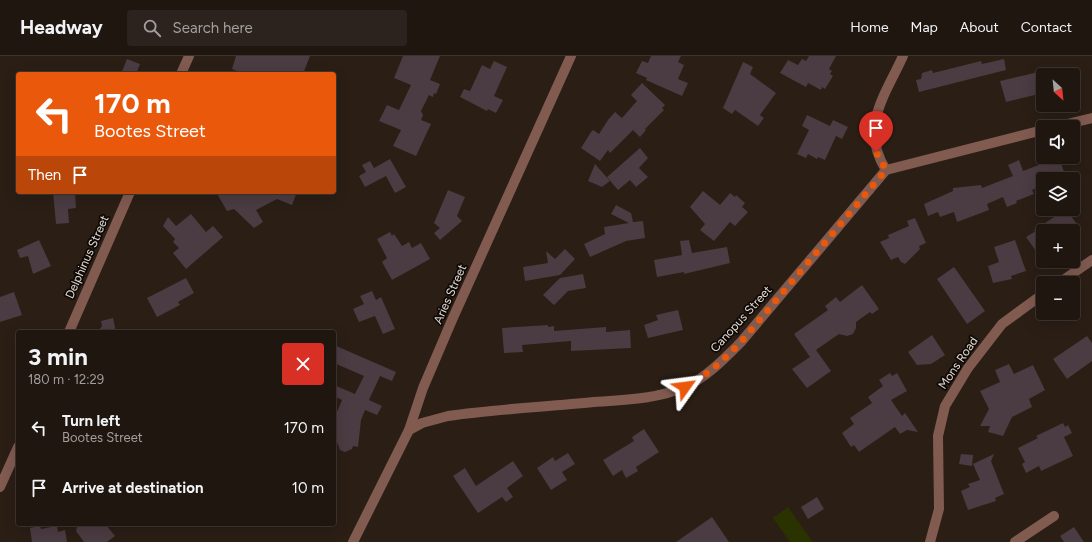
<!DOCTYPE html>
<html lang="en">
<head>
<meta charset="utf-8">
<style>
  :root { --surface:#201610; --page:#2d231e; --text:#f1f3f6; --muted:#a29f9f; --line:#3d3530 }
  body { margin:0; font-family:Figtree,sans-serif; background:var(--page); color:var(--text); height:100vh; display:flex; flex-direction:column; font-size:15px; white-space:nowrap }
  * { box-sizing:border-box; margin:0 }
  p { font-size:13px; color:var(--muted) }
  .icon { flex:none; width:22px; height:22px; fill:none; stroke:currentColor; stroke-width:2; stroke-linecap:round; stroke-linejoin:round }
  .map { position:relative; flex:1; overflow:hidden }
  .side { position:absolute; left:16px; top:274px; width:320px; height:196px; display:flex; flex-direction:column; background:var(--surface); border-radius:4px; box-shadow:0 4px 16px #0002,0 0 0 1px var(--line) }
  .side>* { flex:none }
  .top-card { position:absolute; left:16px; top:16px; width:320px; height:122px; border-radius:4px; box-shadow:0 4px 16px #0002,0 0 0 1px var(--line); background:#ea580c; color:#fff; overflow:hidden }
  .needle { width:26px; rotate:153deg }
  .fabs { position:absolute; left:1036px; top:12px; display:grid; gap:8px }
  .fabs a { display:grid; place-items:center; width:44px; height:44px; border-radius:4px; background:var(--surface); box-shadow:0 4px 16px #0002,0 0 0 1px var(--line); font-size:20px }
  .pin { position:absolute; display:grid; place-items:center; width:34px; height:34px; color:#fff; margin:-41px -17px; border-radius:50% 50% 50% 0; rotate:-45deg; box-shadow:0 0 4px #0007 }
  .pin .icon { rotate:45deg }
  .me { position:absolute; width:44px; margin:-22px; rotate:59deg; stroke-linejoin:round; filter:drop-shadow(0 0 3px #0008) }
  .turn { display:flex; align-items:center; gap:14px; height:84px; padding:0 12px; font-size:18px }
  .turn .icon { width:52px; height:52px; stroke-width:2.5 }
  .turn b { display:block; font-size:28px; line-height:34px }
  .then { display:flex; align-items:center; height:38px; padding:0 12px; background:#0003; gap:8px; font-size:15px }
  .round { display:grid; place-items:center; flex:none; width:42px; height:42px; border-radius:4px; background:var(--page) }
  .head { display:flex; align-items:center; justify-content:space-between; height:68px; padding:0 12px }
  h1 { font-size:24px; font-weight:700; line-height:30px }
  ul { padding:0; list-style:none }
  li { display:flex; align-items:center; gap:12px; height:60px; padding:0 12px }
  li div { flex:1 }
  li b { display:block; font-size:15px }
  li em { font-style:normal }
  header { display:flex; align-items:center; gap:24px; box-sizing:border-box; height:56px; padding:0 20px; background:var(--surface); border-bottom:1px solid var(--line) }
  header strong { font-size:19px }
  nav { display:flex; gap:22px; margin-inline-start:auto; font-size:14px }
  .search { width:280px; height:36px; background:var(--page); display:flex; align-items:center; gap:10px; box-sizing:border-box; padding:0 14px; border-radius:4px; color:var(--muted); font-size:15px }
  .map>svg:first-child { display:block }
  .green { fill:#2a3200 }
  .building { fill:#4b3b42 }
  .lines { fill:none; stroke-linecap:round; stroke-linejoin:round }
  .minor { stroke:#815a50; stroke-width:10 }
  .route { stroke:#ea580c; stroke-width:7; stroke-dasharray:0 12.6 }
  .labels { text-anchor:middle; dominant-baseline:central; stroke-width:3.5; stroke-linejoin:round; paint-order:stroke }
  .street-label { font-size:12px; fill:#e2d9d3; stroke:#0f0906 }
</style>
</head>
<body>
<header>
<strong>Headway</strong>
<div class="search"><svg class="icon" aria-label="search" viewBox="0 0 24 24"><circle cx="10" cy="10" r="6"/><path d="M15 15l6 6"/></svg>Search here</div>
<nav><a>Home</a><a>Map</a><a>About</a><a>Contact</a></nav>
</header>
<div class="map">
<svg width="1092" height="486" viewBox="0 0 1092 486">
  <rect width="100%" height="100%" fill="#2a1e15"/>
  <polygon class="green" points="788,451 812,485 812,486 790,486 773,462"/>
  <g class="building">
    <polygon points="236,0 310,0 303,18 244,18 232,13"/>
    <polygon points="403,0 440,0 430,24 440,28 436,38 434,37 433,41 429,39 421,55 423,59 421,64 431,68 416,100 393,90 401,74 379,65 387,49 399,54 411,29 394,22"/>
    <polygon points="651,0 681,0 678,6 684,9 678,23 688,27 682,40 646,24 647,22 636,17 642,5 648,7"/>
    <polygon points="809,0 836,0 829,13 832,15 830,18 833,20 825,33 822,31 821,34 808,27 806,31 780,17 788,4 798,9 802,3 806,5"/>
    <polygon points="127,3 140,8 136,18 121,18"/>
    <polygon points="1004,3 1006,14 919,36 916,24 921,23 922,17 932,14 933,17 981,5 982,8"/>
    <polygon points="494,5 507,11 494,40 503,44 496,57 488,53 487,55 460,41 464,33 470,35 482,9 490,13"/>
    <polygon points="743,6 753,11 750,18 776,37 760,59 764,62 758,70 735,54 732,58 723,52"/>
    <polygon points="1043,15 1043,37 1006,46 1000,25"/>
    <polygon points="642,27 665,49 662,52 664,54 645,73 646,74 640,81 633,74 610,97 608,94 600,105 581,92 591,76 593,74 599,78 608,64 615,56 622,62 637,45 631,39"/>
    <polygon points="807,59 830,70 833,64 848,71 842,83 836,80 825,104 818,101 817,103 808,98 806,102 797,98 809,74 802,70"/>
    <polygon points="640,92 648,102 639,112 648,121 636,131 630,124 618,134 607,121"/>
    <polygon points="390,103 406,131 395,137 386,120 365,131 359,120 366,116 362,109 370,105 374,112"/>
    <polygon points="1054,103 1055,107 1060,105 1065,118 1053,123 1043,123 1043,129 1032,134 1034,138 1016,145 1017,147 1007,151 1003,141 987,148 989,154 957,166 954,156 940,161 938,156 928,160 924,148 953,135 953,132 981,129 982,132 1013,120 1008,109 1019,104 1023,115"/>
    <polygon points="595,108 610,125 602,131 588,125"/>
    <polygon points="448,134 465,141 457,160 462,165 440,184 434,177 440,172 434,167"/>
    <polygon points="703,135 720,149 730,137 735,141 736,139 745,147 742,151 748,156 735,170 730,166 714,185 700,174 705,168 690,151"/>
    <polygon points="53,136 75,136 76,152 68,153 69,167 56,168"/>
    <polygon points="216,136 297,136 292,149 277,143 256,154 263,166 254,172 234,153 227,155"/>
    <polygon points="616,149 631,157 633,166 643,165 645,182 626,185 590,201 584,188 605,178 604,171 629,167 611,158"/>
    <polygon points="1066,153 1076,167 1064,175 1043,175 1043,190 1036,195 1026,181 1036,175 1033,175"/>
    <polygon points="191,158 206,176 213,170 223,181 186,213 173,197 179,192 173,186 175,183 163,170 168,161 176,170"/>
    <polygon points="915,162 926,187 919,190 920,193 905,208 901,206 898,201 891,204 880,186 889,182 888,179 909,170 907,165"/>
    <polygon points="390,176 392,180 394,178 402,190 409,186 412,192 421,187 430,203 392,224 382,206 387,202 377,183"/>
    <polygon points="39,184 51,210 33,218 28,200 20,202 17,194"/>
    <polygon points="689,184 692,197 727,191 730,207 684,218 684,216 657,221 654,204 682,199 680,185"/>
    <polygon points="1015,184 1026,215 1011,220 1012,223 993,227 988,210 999,206 994,191"/>
    <polygon points="565,193 575,203 560,219 525,225 523,211 548,207 546,195 555,203"/>
    <polygon points="954,211 985,255 967,268 937,223"/>
    <polygon points="583,218 586,232 568,235 554,249 543,239 560,222"/>
    <polygon points="186,222 194,237 178,246 180,249 157,261 147,242"/>
    <polygon points="862,229 879,253 872,258 870,256 856,266 856,272 853,278 847,280 839,278 816,294 831,315 807,332 792,313 810,301 794,278 828,254 825,250 836,241 840,246"/>
    <polygon points="372,235 376,244 381,241 395,273 383,278 375,260 359,266 353,253 364,248 360,240"/>
    <polygon points="14,236 22,259 0,266 0,241"/>
    <polygon points="678,254 683,274 648,282 644,269 658,264 656,259"/>
    <polygon points="113,262 116,276 98,276 102,270 101,265"/>
    <polygon points="548,269 548,271 554,270 554,275 606,271 606,276 630,274 631,292 571,295 571,285 522,289 523,296 504,297 502,272"/>
    <polygon points="932,279 945,299 931,308 917,309 908,296"/>
    <polygon points="1087,280 1092,287 1092,305 1067,323 1053,303"/>
    <polygon points="334,289 396,316 392,325 380,320 369,344 382,350 377,359 365,354 361,364 358,391 353,390 352,393 345,396 340,394 337,386 334,385 334,363 342,344 334,340 334,329 355,338 364,320 334,307"/>
    <polygon points="1009,308 1014,318 1033,309 1045,334 1029,343 1032,351 1012,361 1003,380 988,376 990,370 980,370 989,353 980,335 1000,326 995,314"/>
    <polygon points="890,317 892,320 897,317 907,335 891,344 902,360 905,357 918,376 907,374 900,378 895,371 859,396 854,389 851,391 842,377 854,368 850,362 872,347 868,341 883,330 879,324"/>
    <polygon points="1063,367 1065,371 1068,369 1072,377 1064,381 1073,400 1041,415 1039,410 1026,417 1022,408 1025,406 1018,392 1038,382 1036,380"/>
    <polygon points="644,373 659,396 636,411 638,415 626,422 622,414 613,420 603,404 634,385 632,381"/>
    <polygon points="568,397 575,408 562,416 567,424 551,434 537,412 553,401 555,405"/>
    <polygon points="961,398 973,399 972,410 959,408"/>
    <polygon points="994,398 991,405 1004,438 995,442 996,445 968,454 961,435 970,431 968,428 980,424 973,408"/>
    <polygon points="513,405 523,420 507,432 513,441 506,446 502,441 478,457 453,420 465,412 476,430"/>
    <polygon points="817,441 824,453 808,463 801,451"/>
    <polygon points="712,461 729,486 676,486"/>
    <polygon points="78,468 105,468 115,480 107,486 84,486 76,475"/>
    <polygon points="40,470 41,473 57,470 58,476 65,474 67,486 32,486 30,472"/>
    <polygon points="1074,471 1084,486 1064,486 1060,480"/>
  </g>
  <g class="lines">
    <g class="minor">
      <polyline points="181,18 189,0"/>
      <polyline points="1055,71 1092,62"/>
      <path d="M 886,114 C 859,71 885,40 903,0"/>
      <polyline points="1059,227 1092,204"/>
      <polyline points="69,276 130,136"/>
      <path d="M 409,374 L 422,367 L 448,360 C 496,353 545,351 594,346 C 624,344 659,343 687,330 C 708,320 725,302 741,286 L 886,114 L 1043,74"/>
      <polyline points="0,431 18,391"/>
      <polyline points="353,486 409,374 423,332 452,264 571,0"/>
      <polyline points="930,486 939,453 938,380 945,350 968,312 1002,268 1043,238"/>
      <polyline points="1015,486 1054,460"/>
    </g>
  </g>
  <g class="lines">
    <path class="route" d="M 685,331 C 707,320 724,303 741,286 L 886,114 L 876,96"/>
  </g>
  <g class="labels">
    <g class="street-label">
      <text transform="translate(87 201) rotate(-66)">Delphinus Street</text>
      <text transform="translate(450 238) rotate(-66)">Aries Street</text>
      <text transform="translate(741 263) rotate(-48)">Canopus Street</text>
      <text transform="translate(958 307) rotate(-56)">Mons Road</text>
    </g>
  </g>
</svg>
<div class="fabs">
<a><svg class="needle" viewBox="-14 -14 28 28"><path d="M0-13l5 13h-10z" fill="#e53935"/><path d="M0 13l5-13h-10z" fill="#a29f9f"/></svg></a>
<a><svg class="icon" aria-label="sound" viewBox="0 0 24 24"><path d="M4 9h4l5-4v14l-5-4H4zM17 9q2 3 0 6"/></svg></a>
<a><svg class="icon" aria-label="layers" viewBox="0 0 24 24"><path d="M12 4l9 5-9 5-9-5zM3 14l9 5 9-5"/></svg></a>
<a>+</a>
<a>−</a>
</div>
<div class="pin" style="left:876px;top:96px;background:#d93025"><svg class="icon" aria-label="arrive" viewBox="0 0 24 24"><path d="M6 21V4h12l-3 4 3 4H6"/></svg></div>
<svg class="me" style="left:685px;top:331px" viewBox="-20 -20 40 40"><path d="M0-17L14 15 0 8-14 15z" fill="#ea580c" stroke="#fff" stroke-width="4"/></svg>
<div class="top-card">
<div class="turn"><svg class="icon" aria-label="left" viewBox="0 0 24 24"><path d="M17 20v-9H6M10 6l-5 5 5 5"/></svg><div><b>170 m</b>Bootes Street</div></div>
<div class="then">Then<svg class="icon" aria-label="arrive" viewBox="0 0 24 24"><path d="M6 21V4h12l-3 4 3 4H6"/></svg></div>
</div>
<section class="side">
<div class="head"><div><h1>3 min</h1><p>180 m · 12:29</p></div><a class="round" style="background:#d93025;color:#fff"><svg class="icon" aria-label="close" viewBox="0 0 24 24"><path d="M6 6l12 12M18 6L6 18"/></svg></a></div>
<ul>
<li><svg class="icon" aria-label="left" viewBox="0 0 24 24"><path d="M17 20v-9H6M10 6l-5 5 5 5"/></svg><div><b>Turn left</b><p>Bootes Street</p></div><em>170 m</em></li>
<li><svg class="icon" aria-label="arrive" viewBox="0 0 24 24"><path d="M6 21V4h12l-3 4 3 4H6"/></svg><div><b>Arrive at destination</b></div><em>10 m</em></li>
</ul>
</section>
</div>
</body>
</html>
